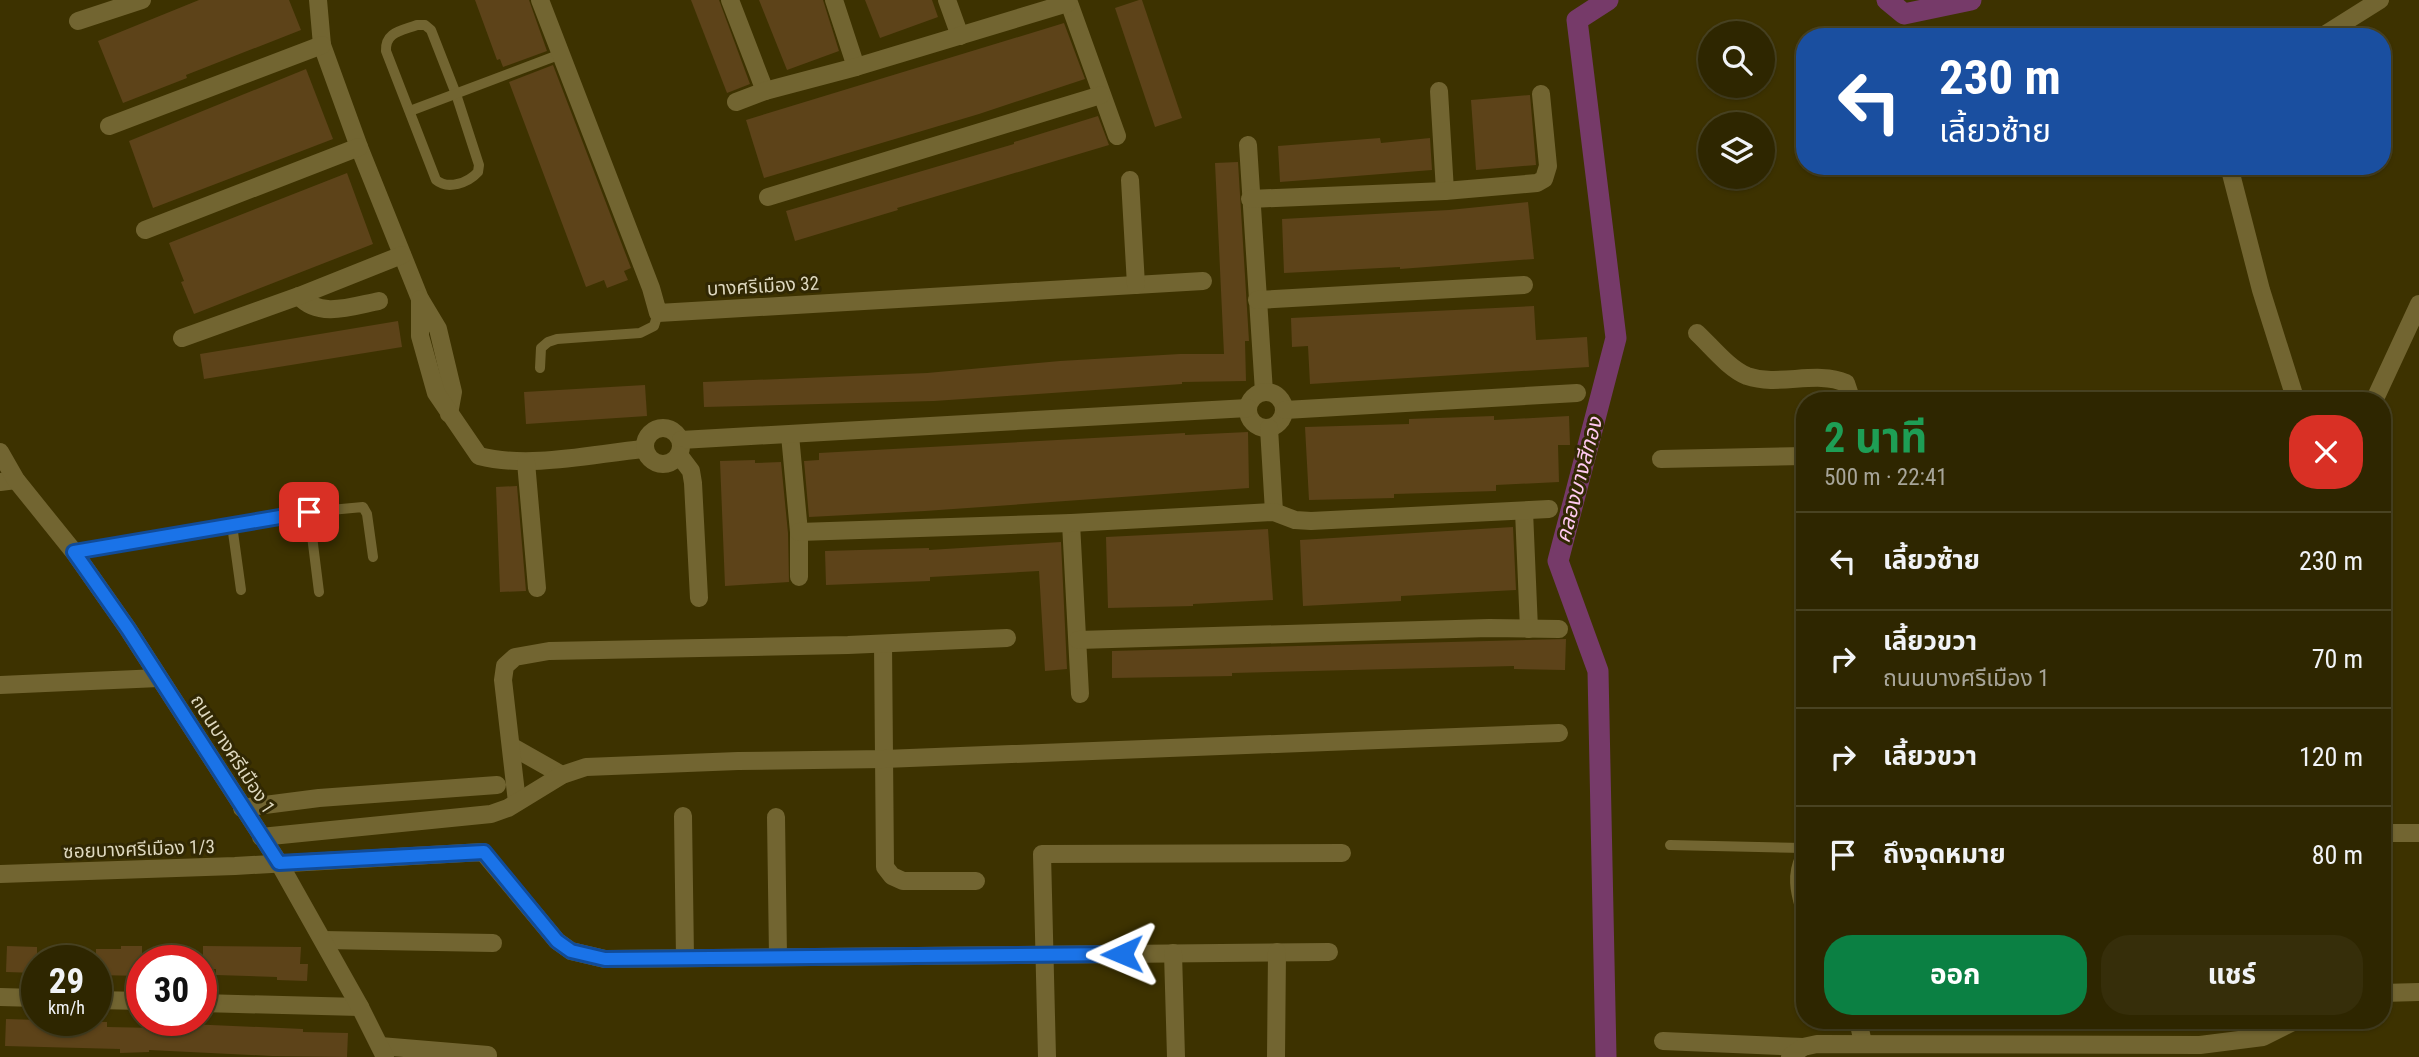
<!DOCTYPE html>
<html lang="th">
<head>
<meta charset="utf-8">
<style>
  :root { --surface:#2e2600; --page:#362e0a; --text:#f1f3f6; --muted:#a7a599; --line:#494322; --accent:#0b8043 }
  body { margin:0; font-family:"Roboto Condensed","Noto Sans Thai",sans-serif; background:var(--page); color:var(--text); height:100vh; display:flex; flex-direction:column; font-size:26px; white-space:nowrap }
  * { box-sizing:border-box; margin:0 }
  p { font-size:23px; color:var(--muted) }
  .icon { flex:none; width:38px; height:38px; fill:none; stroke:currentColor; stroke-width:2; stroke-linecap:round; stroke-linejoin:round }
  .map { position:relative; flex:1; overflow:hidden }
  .details { position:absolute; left:1796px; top:392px; width:595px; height:637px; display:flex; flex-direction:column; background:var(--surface); border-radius:28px; box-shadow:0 2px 5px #0004,0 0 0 2px var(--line) }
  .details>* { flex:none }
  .guide { position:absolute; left:1796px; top:28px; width:595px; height:147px; border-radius:28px; box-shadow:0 2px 5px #0004,0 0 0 2px var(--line); background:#1a4fa0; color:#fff; overflow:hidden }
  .tools { position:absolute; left:1698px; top:21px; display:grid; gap:14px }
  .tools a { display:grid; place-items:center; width:77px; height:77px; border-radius:50%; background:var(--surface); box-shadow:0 2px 5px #0004,0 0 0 2px var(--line); font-size:35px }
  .speed { position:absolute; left:21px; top:945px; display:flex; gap:14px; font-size:35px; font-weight:700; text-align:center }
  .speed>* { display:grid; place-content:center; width:91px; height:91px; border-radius:50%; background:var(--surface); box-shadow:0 2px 5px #0004,0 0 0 2px var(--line); line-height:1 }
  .speed small { font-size:18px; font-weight:400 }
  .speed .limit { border:10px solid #d22; background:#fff; color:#111 }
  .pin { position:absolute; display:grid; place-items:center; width:60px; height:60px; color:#fff; margin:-30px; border-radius:14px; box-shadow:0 4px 10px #0006 }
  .me { position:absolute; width:77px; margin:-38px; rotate:269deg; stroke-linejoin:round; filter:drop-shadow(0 0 5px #0008) }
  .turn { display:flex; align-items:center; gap:24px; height:147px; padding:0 28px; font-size:32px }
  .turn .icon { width:91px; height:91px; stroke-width:2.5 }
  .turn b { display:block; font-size:49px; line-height:60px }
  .round { display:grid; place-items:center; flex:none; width:74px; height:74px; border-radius:28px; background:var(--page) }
  .summary { display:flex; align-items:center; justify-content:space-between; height:119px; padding:0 28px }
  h1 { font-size:42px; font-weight:700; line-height:52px; color:#1e9e55 }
  .action { display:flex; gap:14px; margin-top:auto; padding:14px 28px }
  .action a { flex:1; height:80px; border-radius:28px; background:var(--accent); color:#fff; font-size:28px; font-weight:700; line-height:80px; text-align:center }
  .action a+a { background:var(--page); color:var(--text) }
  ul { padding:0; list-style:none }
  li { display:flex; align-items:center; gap:21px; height:98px; padding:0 28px; border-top:2px solid var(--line) }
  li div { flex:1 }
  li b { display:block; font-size:26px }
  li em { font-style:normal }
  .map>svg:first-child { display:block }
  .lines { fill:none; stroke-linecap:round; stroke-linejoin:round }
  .canal { stroke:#763a69; stroke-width:21 }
  .building { fill:#5d4319 }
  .service { stroke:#726531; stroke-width:10 }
  .minor { stroke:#726531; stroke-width:18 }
  .tertiary { stroke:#726531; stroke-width:18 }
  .route-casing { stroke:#114b97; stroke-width:18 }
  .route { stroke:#1a73e8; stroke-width:12 }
  .labels { text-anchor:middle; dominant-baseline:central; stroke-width:6; stroke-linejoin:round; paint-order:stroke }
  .street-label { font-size:19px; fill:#ded8bf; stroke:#312803 }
  .water-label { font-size:21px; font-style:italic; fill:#ffc9f1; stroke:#312803 }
</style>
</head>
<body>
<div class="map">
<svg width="2419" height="1057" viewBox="0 0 2419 1057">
  <rect width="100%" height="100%" fill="#3d3200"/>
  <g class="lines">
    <g class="canal">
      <polyline points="1887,0 1904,14 1971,0"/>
      <polyline points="1606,1057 1598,671 1558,561 1616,338 1577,20 1608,0"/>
    </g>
  </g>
  <g class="building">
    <polygon points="199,0 289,0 301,30 186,75 187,78 123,103 98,41"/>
    <polygon points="475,0 529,0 547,51 503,67 500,59 497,60"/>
    <polygon points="691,0 719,0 750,84 727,93"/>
    <polygon points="759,0 823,0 839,51 787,70"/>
    <polygon points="865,0 932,0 938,17 880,38"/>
    <polygon points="1139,0 1142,0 1182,118 1155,127 1115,8"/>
    <polygon points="1064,23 1085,79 979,114 764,178 746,120"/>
    <polygon points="553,65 631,268 624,271 628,280 607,288 604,280 586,287 509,82"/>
    <polygon points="306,69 333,139 153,208 129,141"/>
    <polygon points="1530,95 1536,165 1476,170 1471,100"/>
    <polygon points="1098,116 1109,145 897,208 898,210 795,241 786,211 1014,144 1014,142"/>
    <polygon points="1380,138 1381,143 1430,138 1432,170 1280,182 1278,146"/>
    <polygon points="1238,162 1249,341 1245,341 1246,381 1182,382 1182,384 934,401 704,407 703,382 927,373 1060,361 1180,354 1224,354 1215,163"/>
    <polygon points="347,173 373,244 194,314 181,282 184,281 169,243"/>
    <polygon points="1528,202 1534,259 1400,269 1400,267 1284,273 1282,219 1449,210"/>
    <polygon points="1534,306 1536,340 1587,337 1589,367 1310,384 1308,346 1292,347 1291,318"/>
    <polygon points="398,321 402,347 204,379 200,354"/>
    <polygon points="645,385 647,416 526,424 524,392"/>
    <polygon points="1494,416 1494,420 1569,416 1570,445 1558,445 1559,482 1496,485 1496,491 1394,494 1394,498 1309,500 1305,427 1409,424 1409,419"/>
    <polygon points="1248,432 1249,488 925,511 809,517 804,461 819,460 819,453 1185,433 1185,435"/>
    <polygon points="755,460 755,463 781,462 788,533 789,582 725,586 720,461"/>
    <polygon points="517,486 526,591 500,592 496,487"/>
    <polygon points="1513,527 1516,590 1401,596 1401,601 1303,606 1300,540"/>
    <polygon points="1268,529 1273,600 1193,604 1193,606 1108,608 1106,537"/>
    <polygon points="1061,542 1067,669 1045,671 1039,571 930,577 930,581 826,585 825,551 929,548 929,550"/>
    <polygon points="1566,639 1565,670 1514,669 1514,666 1232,673 1232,676 1112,678 1112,651"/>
    <polygon points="7,946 37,947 37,973 6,972"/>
    <polygon points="121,946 142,946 142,976 96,975 96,949 121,949"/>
    <polygon points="203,946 301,947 300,964 308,964 307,981 277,980 277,977 216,975 216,969 203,969"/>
    <polygon points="6,1019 107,1022 107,1027 157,1028 157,1021 188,1022 188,1024 303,1029 303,1032 348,1033 347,1057 272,1056 149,1050 149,1052 120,1053 120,1049 5,1046"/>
  </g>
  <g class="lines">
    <g class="service">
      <path d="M 417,25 L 425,25 L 431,30 L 456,94 L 479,165 L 478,172 C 468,183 448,190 436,180 L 386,51 C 385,32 401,31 417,25 Z"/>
      <polyline points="410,111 561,54"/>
      <polyline points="540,368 541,348 548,342 557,339 640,333 654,326 658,313"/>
      <polyline points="309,512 363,507 367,514 373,557"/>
      <polyline points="232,525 241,590"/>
      <polyline points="74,552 309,512 319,592"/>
      <polyline points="1670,845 1804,848"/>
    </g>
    <g class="minor">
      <polyline points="318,0 322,45 359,147 420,299 438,329 453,392 449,414"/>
      <polyline points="540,0 651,288 658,313 1203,281"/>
      <polyline points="730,0 765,91"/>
      <polyline points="834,0 856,67"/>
      <polyline points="947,0 960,36"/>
      <polyline points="1068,0 1117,136"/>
      <polyline points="78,21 142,0"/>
      <polyline points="2321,37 2380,0"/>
      <polyline points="1439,91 1445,191"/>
      <polyline points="736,102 765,91 856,67 1068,3"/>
      <polyline points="109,126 322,45"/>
      <polyline points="1248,145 1264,392"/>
      <polyline points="2229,166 2261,290 2296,401"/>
      <polyline points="1130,180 1136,285"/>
      <polyline points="768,197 1101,95"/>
      <polyline points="1250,199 1445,191 1537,183 1544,179 1548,166 1541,94"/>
      <polyline points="145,230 359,147"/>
      <path d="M 299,296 C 319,319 353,306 379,301"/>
      <path d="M 420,299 L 420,336 L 436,393 L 479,456 C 530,469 592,454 644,449"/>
      <polyline points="1257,300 1524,285"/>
      <path d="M 1697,333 C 1711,346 1729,369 1747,376 C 1779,387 1816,370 1846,383 L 1852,401"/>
      <polyline points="182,338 299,296 402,255"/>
      <circle cx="1266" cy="410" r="18"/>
      <polyline points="2374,401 2419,304"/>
      <polyline points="1285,410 1577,393"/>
      <circle cx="663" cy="446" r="18"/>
      <polyline points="1269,428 1274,512"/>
      <polyline points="790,435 799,532 799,577"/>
      <polyline points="681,440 1248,408"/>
      <polyline points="679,455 691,471 693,483 699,598"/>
      <polyline points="1661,459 1804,456"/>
      <polyline points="526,462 537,588"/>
      <polyline points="0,482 16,480"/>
      <polyline points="1524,511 1529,629"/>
      <polyline points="1071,523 1080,694"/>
      <polyline points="799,532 1071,523 1274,512 1295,520 1311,521 1549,509"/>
      <polyline points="1078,640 1489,628 1559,629"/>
      <polyline points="883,644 885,867 892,876 903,881 976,881"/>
      <polyline points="0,685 159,678"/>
      <polyline points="511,746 562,775"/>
      <polyline points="517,802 503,680 505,666 515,657 549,651 848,645 1007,638"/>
      <polyline points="242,808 319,798 497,785"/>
      <polyline points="683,816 685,958"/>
      <polyline points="776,817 778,957"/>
      <polyline points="2382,833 2419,833"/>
      <polyline points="261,837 491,814 508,808 562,775 586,767 738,761 884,759 1559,733"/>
      <path d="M 1804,858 C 1796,875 1799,890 1804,907"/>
      <polyline points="0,874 235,866 483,852 557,941 571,951 605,959 1329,952"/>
      <polyline points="323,940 493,943"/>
      <polyline points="1173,953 1176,1057"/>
      <polyline points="2382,993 2419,992"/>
      <polyline points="0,997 37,998"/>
      <polyline points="96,1000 142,1001"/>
      <polyline points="201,1003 360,1007"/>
      <polyline points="1858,1020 1863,1043"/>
      <polyline points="1663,1041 1803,1047"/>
      <polyline points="380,1046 488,1055"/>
      <polyline points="1047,1057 1042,854 1342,853"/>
      <polyline points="1276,1057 1277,952"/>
      <polyline points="1790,1057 1803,1047 1817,1044 2200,1045 2263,1037 2297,1020"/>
    </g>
    <polyline class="tertiary" points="0,452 16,480 74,552 128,629 279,863 360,1007 385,1057"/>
  </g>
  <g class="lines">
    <defs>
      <polyline id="route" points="309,512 74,552 128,629 279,863 484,852 557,941 571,951 605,959 1122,954"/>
    </defs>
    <use href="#route" class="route-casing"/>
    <use href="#route" class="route"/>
  </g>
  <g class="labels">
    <g class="street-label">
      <text transform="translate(763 286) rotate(-3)">บางศรีเมือง 32</text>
      <text transform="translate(233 754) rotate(57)">ถนนบางศรีเมือง 1</text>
      <text transform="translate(139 849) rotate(-2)">ซอยบางศรีเมือง 1/3</text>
    </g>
    <g class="water-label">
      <text transform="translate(1579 480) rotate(-75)">คลองบางสีทอง</text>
    </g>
  </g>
</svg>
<div class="tools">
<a><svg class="icon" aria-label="search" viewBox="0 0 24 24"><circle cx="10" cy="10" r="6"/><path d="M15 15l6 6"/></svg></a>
<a><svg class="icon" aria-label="layers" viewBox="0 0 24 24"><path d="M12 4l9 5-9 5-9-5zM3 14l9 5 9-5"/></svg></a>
</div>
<div class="speed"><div>29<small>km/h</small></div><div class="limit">30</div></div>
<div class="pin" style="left:309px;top:512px;background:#d93025"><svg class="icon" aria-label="arrive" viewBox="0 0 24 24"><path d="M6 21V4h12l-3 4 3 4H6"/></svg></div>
<svg class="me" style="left:1122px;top:954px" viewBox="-20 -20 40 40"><path d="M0-17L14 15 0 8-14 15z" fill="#1a73e8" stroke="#fff" stroke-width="4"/></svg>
<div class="guide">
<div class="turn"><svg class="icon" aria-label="left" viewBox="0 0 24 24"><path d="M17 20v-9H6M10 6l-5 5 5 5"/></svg><div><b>230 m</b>เลี้ยวซ้าย</div></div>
</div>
<section class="details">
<div class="summary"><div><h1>2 นาที</h1><p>500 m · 22:41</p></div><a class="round" style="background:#d93025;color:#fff"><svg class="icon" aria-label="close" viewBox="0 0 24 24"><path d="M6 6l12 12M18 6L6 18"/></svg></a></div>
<ul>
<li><svg class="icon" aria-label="left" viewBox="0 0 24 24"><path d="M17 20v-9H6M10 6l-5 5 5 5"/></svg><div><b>เลี้ยวซ้าย</b></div><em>230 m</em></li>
<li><svg class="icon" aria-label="right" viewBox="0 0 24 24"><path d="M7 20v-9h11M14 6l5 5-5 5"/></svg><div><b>เลี้ยวขวา</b><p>ถนนบางศรีเมือง 1</p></div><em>70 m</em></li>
<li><svg class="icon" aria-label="right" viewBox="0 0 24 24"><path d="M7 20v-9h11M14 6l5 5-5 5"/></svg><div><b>เลี้ยวขวา</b></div><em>120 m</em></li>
<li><svg class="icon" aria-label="arrive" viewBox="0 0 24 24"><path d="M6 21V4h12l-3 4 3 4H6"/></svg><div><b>ถึงจุดหมาย</b></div><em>80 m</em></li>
</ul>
<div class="action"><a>ออก</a><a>แชร์</a></div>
</section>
</div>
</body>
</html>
